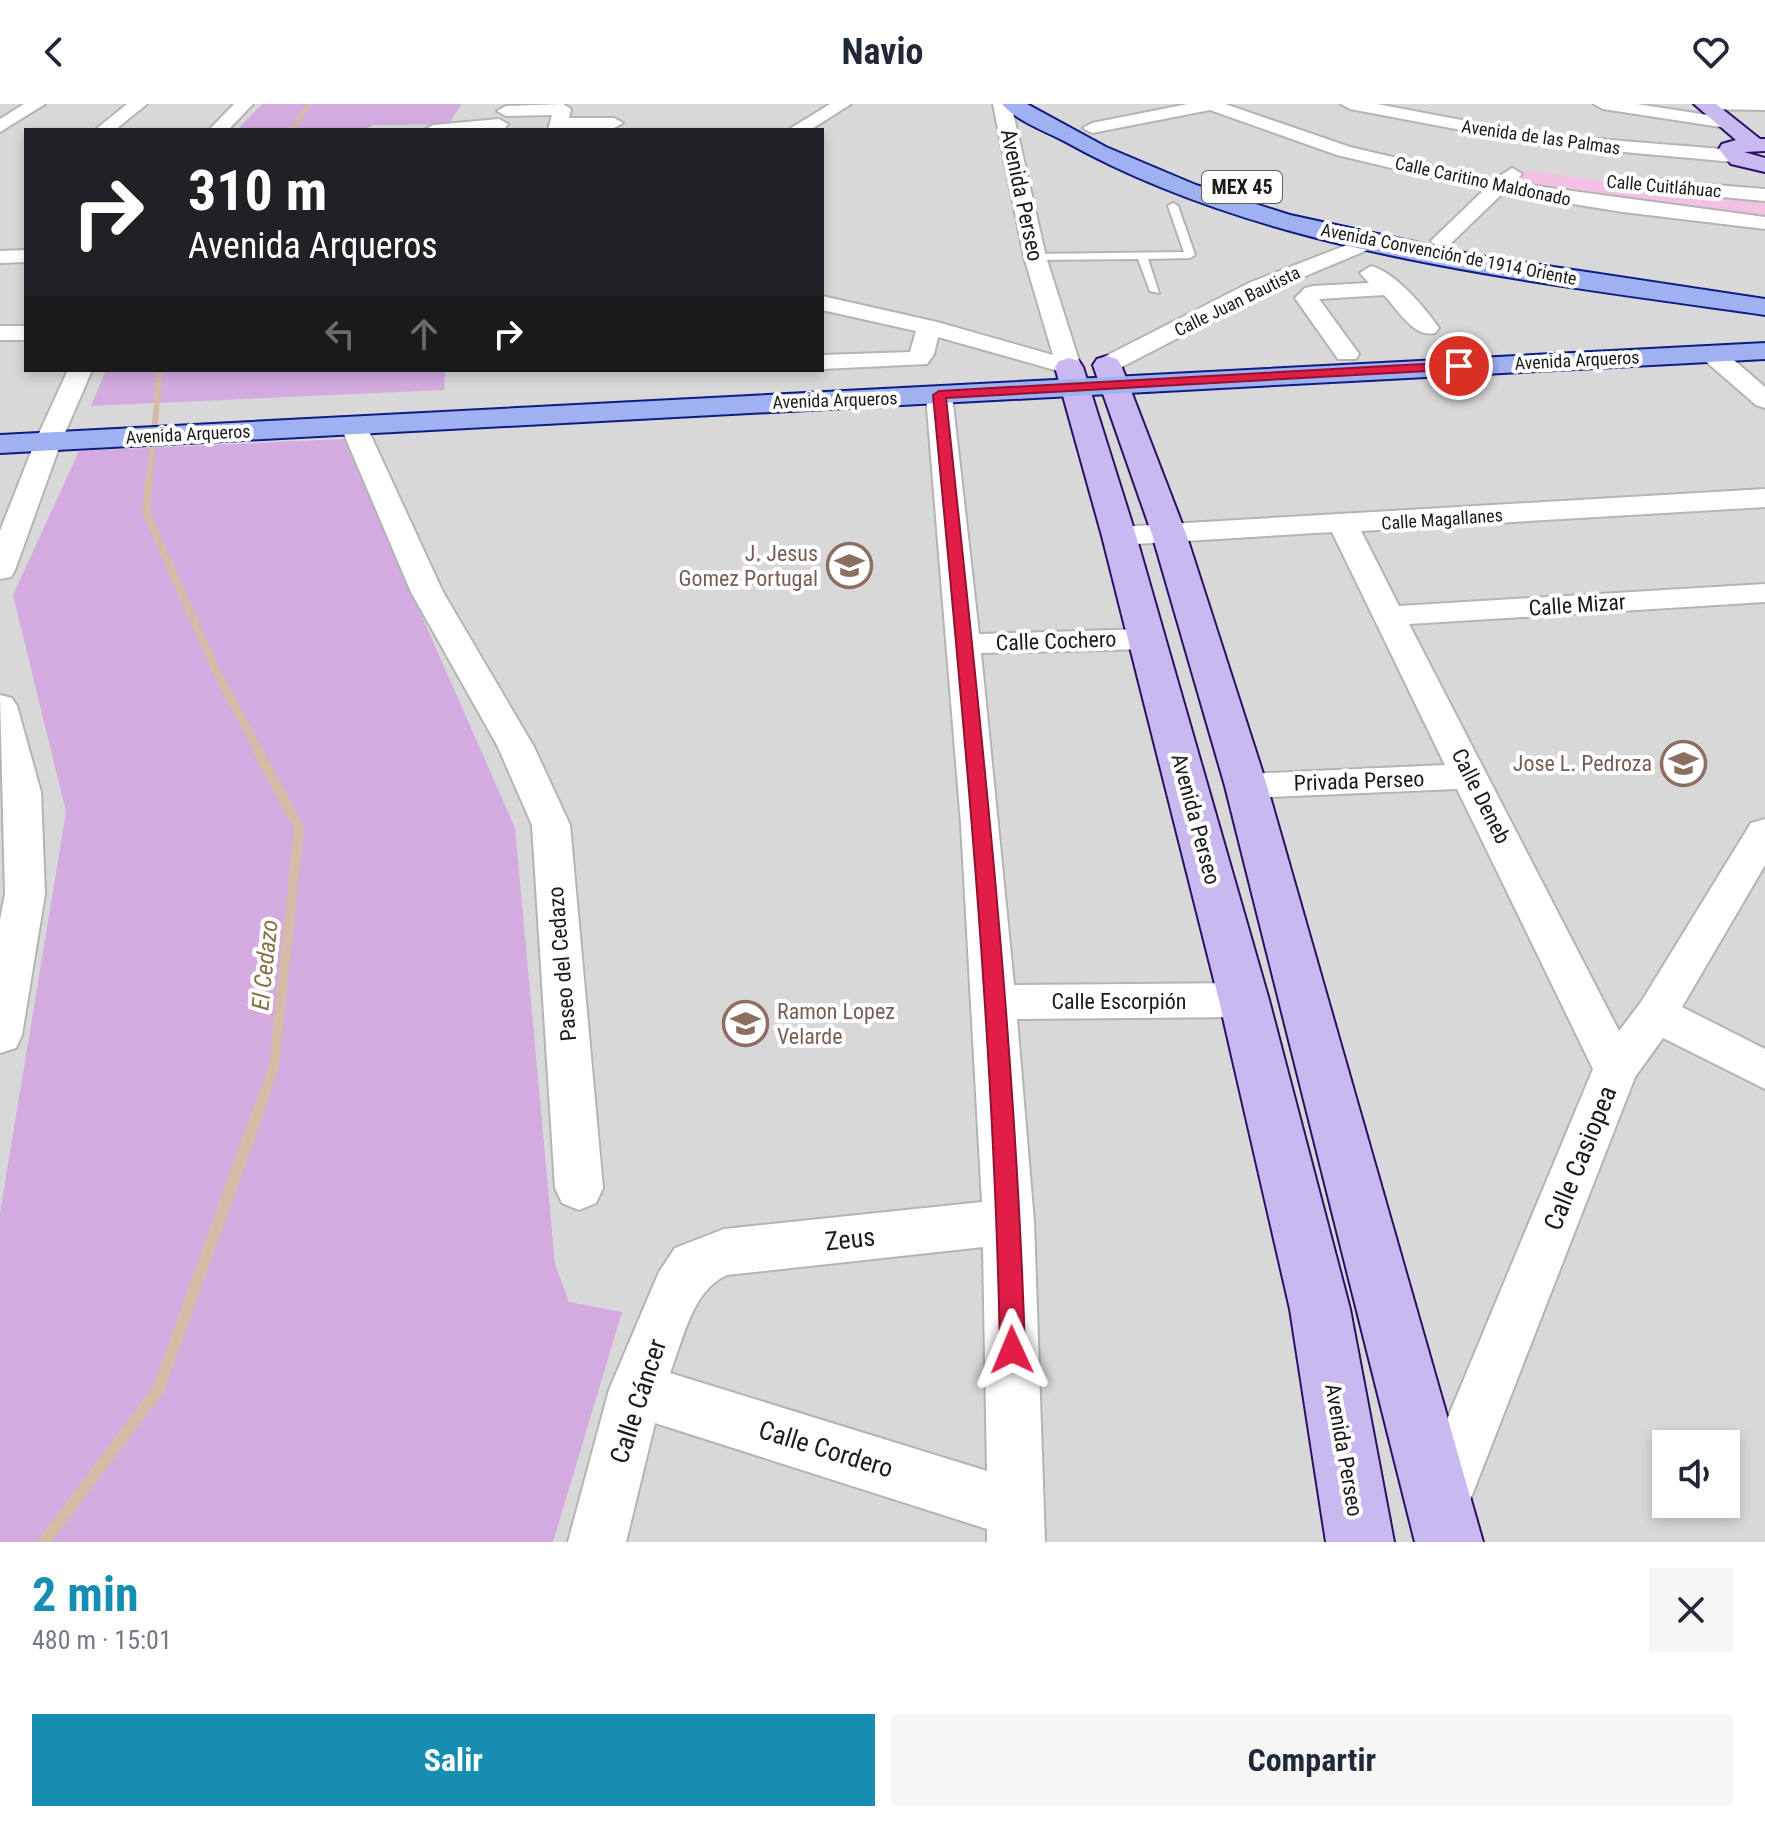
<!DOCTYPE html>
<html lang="es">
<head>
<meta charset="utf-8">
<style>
  :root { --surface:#fff; --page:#f6f6f7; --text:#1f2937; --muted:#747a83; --accent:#158eb1 }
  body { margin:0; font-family:"Roboto Condensed",sans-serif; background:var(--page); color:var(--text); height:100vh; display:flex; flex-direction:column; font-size:30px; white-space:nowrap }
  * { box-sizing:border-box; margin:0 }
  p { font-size:26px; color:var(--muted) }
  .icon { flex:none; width:44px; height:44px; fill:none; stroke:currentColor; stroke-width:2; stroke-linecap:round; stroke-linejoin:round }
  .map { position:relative; height:1438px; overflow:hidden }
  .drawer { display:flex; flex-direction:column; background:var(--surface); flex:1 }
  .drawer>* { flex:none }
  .banner { position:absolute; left:24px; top:24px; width:800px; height:244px; border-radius:0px; box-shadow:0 4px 12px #0003; background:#202124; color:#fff; overflow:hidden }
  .controls { position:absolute; left:1652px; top:1326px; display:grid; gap:16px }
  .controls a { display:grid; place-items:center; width:88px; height:88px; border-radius:0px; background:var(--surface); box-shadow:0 4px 12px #0003; font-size:40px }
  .pin { position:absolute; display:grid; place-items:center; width:68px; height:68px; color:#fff; margin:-34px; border:4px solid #fff; border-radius:50%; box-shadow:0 2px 8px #0007 }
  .me { position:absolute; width:88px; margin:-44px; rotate:359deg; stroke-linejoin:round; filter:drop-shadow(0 0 6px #0008) }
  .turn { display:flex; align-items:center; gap:28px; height:168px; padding:0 32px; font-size:36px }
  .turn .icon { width:104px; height:104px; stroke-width:2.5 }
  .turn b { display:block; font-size:56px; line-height:68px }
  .lanes { display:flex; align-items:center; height:76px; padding:0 32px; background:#0003; justify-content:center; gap:40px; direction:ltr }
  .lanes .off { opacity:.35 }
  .round { display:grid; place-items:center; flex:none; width:84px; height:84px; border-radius:0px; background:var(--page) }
  .summary { display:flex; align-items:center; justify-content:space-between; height:136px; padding:0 32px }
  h1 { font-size:48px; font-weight:700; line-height:60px; color:var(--accent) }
  .button { display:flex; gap:16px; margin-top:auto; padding:16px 32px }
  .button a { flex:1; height:92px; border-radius:0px; background:var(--accent); color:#fff; font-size:32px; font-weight:700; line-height:92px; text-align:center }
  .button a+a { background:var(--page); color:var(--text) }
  header { display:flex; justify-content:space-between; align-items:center; height:104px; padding:0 32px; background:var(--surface); font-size:36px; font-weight:700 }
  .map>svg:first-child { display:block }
  .residential { fill:#d8d8d9; fill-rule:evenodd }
  .grass { fill:#d3abe1 }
  .park { fill:#f2c1e3 }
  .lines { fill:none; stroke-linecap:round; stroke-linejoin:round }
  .stream-far4 { stroke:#d5bba6; stroke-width:5 }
  .stream-far3 { stroke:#d5bba6; stroke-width:6 }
  .stream-far2 { stroke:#d5bba6; stroke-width:8 }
  .stream-far1 { stroke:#d5bba6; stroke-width:10 }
  .stream { stroke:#d5bba6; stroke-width:12 }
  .lane-casing { stroke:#b4b4b4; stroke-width:4 }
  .street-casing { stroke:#b4b4b4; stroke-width:4 }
  .secondary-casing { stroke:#2b1064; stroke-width:4 }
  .primary-casing { stroke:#0f1c82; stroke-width:4 }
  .lane { fill:#fff; fill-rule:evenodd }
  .street { fill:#fff; fill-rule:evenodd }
  .secondary { fill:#c8b9f1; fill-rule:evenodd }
  .primary { fill:#a0b1f1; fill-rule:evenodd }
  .route { fill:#e11d48; stroke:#92132f; stroke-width:2 }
  .labels { text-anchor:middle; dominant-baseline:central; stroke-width:8; stroke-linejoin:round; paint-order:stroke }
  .far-street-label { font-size:18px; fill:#1b1b1b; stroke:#fff }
  .shield { fill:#fff; stroke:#5f5f5f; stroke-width:2 }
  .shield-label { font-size:20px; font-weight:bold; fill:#1b1b1b }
  .street-label { font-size:22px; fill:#1b1b1b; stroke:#fff }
  .education-label { font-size:22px; fill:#785e54; stroke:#fff; text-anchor:end }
  .water-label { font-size:24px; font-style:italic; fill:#837245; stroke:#fff }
  .near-street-label { font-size:26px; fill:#1b1b1b; stroke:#fff }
</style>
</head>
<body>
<header><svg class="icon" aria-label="back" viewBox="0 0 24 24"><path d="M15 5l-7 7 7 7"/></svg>Navio<svg class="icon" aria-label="heart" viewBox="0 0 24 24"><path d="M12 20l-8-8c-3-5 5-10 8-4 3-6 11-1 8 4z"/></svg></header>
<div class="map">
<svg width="1765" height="1438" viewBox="0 0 1765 1438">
  <rect width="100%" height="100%" fill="#e1e2eb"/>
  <path class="residential" d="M 0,0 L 1765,0 L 1765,1438 L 0,1438 ZM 26,26 L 822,26 L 822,266 L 26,266 ZM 1666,1340 L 1726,1340 L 1726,1400 L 1666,1400 Z"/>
  <g class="grass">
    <polygon points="262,0 462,0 448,20 373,21 364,26 237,26"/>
    <polygon points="106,266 445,266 444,286 91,302"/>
    <polygon points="344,335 515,724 555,1160 569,1198 622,1208 553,1438 0,1438 0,1109 66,708 13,491 79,347"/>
  </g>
  <polygon class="park" points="1516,65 1637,82 1765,91 1765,119 1500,84"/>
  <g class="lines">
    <polyline class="stream-far4" points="292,26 309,0"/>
    <polyline class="stream-far3" points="149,378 160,266"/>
    <polyline class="stream-far2" points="149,376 146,408 217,569 260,649"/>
    <polyline class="stream-far1" points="258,647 299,724 274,962 262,996"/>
    <polyline class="stream" points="44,1438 158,1286 263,994"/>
    <defs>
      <polygon id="lane" points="1173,99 1178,102 1195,151 1190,154 1148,155 1159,189 1150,187 1138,155 1035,156 1030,153 1035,150 1184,148 1168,102"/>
      <g id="street">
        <polygon points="24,0 45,0 0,28 0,15"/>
        <polygon points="127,0 147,0 115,26 95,26"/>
        <polygon points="234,0 253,0 228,26 209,26"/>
        <polygon points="563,0 571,5 569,14 614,14 623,19 614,24 548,26 552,11 506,12 497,7 506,2"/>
        <polygon points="830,0 851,0 810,26 788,26"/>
        <polygon points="993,0 1011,0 1046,153 1081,263 1078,268 1069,270 938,233 934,250 927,260 822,265 822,251 910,248 916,227 822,206 822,192 937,218 1053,251 1024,153"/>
        <polygon points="1188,0 1225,0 1350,43 1482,74 1494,76 1512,64 1522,70 1513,79 1765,113 1765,125 1623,108 1503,89 1449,141 1435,141 1431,137 1435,133 1484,86 1337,51 1210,6 1092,29 1083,24 1092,19"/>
        <polygon points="1341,0 1377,0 1535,30 1734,46 1743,52 1734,58 1535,40 1350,5"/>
        <polygon points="1594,0 1637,0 1727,14 1736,19 1727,24 1603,5"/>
        <polygon points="1695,0 1765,0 1765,6 1704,5"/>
        <polygon points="499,15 508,20 505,24 424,26 433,21"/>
        <polygon points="1664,77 1765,85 1765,97 1657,87 1654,83 1657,79"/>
        <polygon points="1370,132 1377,134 1381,138 1377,142 1267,188 1116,266 1098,266 1095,261 1098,256 1251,178"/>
        <polygon points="26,146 26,158 0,159 0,147"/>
        <path d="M 1371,162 C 1396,169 1424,203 1439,224 L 1435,229 C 1414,234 1398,206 1384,191 L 1319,195 L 1359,250 L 1356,255 L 1338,255 L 1295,194 L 1305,184 L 1313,182 L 1369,179 L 1360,169 Z"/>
        <rect x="0" y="222" width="26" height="14"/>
        <polygon points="1712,243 1721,245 1765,283 1765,304 1756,301 1703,255 1700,250 1703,245"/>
        <polygon points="68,266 92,266 61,338 15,466 11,473 0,475 0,427 35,338"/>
        <path d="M 939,283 L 948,286 L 952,291 L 979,530 L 1146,525 L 1158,528 L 1162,535 L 1158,542 L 1146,545 L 981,549 L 1014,881 L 1244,879 L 1259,884 L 1266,896 L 1259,908 L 1244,913 L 1017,915 L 1034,1118 L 1045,1438 L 987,1438 L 987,1425 L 655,1319 L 626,1438 L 568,1438 L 609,1286 L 659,1168 L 675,1144 L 724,1125 L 982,1098 L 961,720 L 926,291 L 930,286 ZM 983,1143 L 987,1367 L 670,1269 C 683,1236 692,1186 727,1171 Z"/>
        <polygon points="354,315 363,317 367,323 443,488 534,643 570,721 603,1084 596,1099 579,1106 562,1099 555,1084 532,721 498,643 411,488 341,323 345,317"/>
        <polygon points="1765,385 1765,403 1361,427 1399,502 1765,480 1765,498 1409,520 1619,927 1641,898 1751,719 1765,715 1765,761 1682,903 1765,945 1765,985 1663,934 1635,973 1460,1422 1440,1431 1420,1422 1411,1402 1593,965 1457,685 1246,694 1233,691 1228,682 1233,673 1246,670 1445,661 1332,428 1119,441 1109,438 1104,432 1109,426 1119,423"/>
        <polygon points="0,591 12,594 17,602 41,688 45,790 22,931 16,944 0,949 0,816 5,790"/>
      </g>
      <g id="secondary">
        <polygon points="1694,0 1716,0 1760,35 1765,35 1765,47 1744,48 1765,54 1765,68 1731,60 1719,45 1722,40 1736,36"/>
        <polygon points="1107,252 1117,255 1121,261 1186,430 1267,682 1483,1438 1415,1438 1225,682 1152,430 1093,261 1097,255"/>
        <polygon points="1069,254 1079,257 1083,263 1136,432 1269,896 1350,1205 1394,1438 1326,1438 1290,1205 1219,896 1102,432 1055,263 1059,257"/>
      </g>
      <g id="primary">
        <path d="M 1002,0 L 1027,0 L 1106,43 L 1196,81 L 1290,111 L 1474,151 L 1765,195 L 1765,211 C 1535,177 1269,152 1064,37 C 1045,27 1015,16 1002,0 Z"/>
        <polygon points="1765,239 1765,255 0,349 0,331"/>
      </g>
    </defs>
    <use href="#lane" class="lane-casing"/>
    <use href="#street" class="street-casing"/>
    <use href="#secondary" class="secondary-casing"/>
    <use href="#primary" class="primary-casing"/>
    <use href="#lane" class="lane"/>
    <use href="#street" class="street"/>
    <use href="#secondary" class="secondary"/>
    <use href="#primary" class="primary"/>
  </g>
  <path class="route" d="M 1459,258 L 1463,259 L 1463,265 L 946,294 C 980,610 1015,928 1025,1246 L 1021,1254 L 1012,1258 L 1003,1254 L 1000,1246 C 994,927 963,608 933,291 L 939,287 Z"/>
  <defs>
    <symbol id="school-ring" viewBox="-11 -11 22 22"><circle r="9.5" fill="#fff" stroke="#8d6e63" stroke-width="1.5"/><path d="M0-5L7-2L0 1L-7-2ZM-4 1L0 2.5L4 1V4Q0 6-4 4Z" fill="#8d6e63"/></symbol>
  </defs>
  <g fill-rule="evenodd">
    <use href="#school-ring" x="824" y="436" width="51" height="51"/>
    <use href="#school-ring" x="1658" y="634" width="51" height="51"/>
    <use href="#school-ring" x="720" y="894" width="51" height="51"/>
  </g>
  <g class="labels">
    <g class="far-street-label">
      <text transform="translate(1541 33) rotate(8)">Avenida de las Palmas</text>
      <text transform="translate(1483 77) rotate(12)">Calle Caritino Maldonado</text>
      <text transform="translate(1664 82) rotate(5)">Calle Cuitláhuac</text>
      <text transform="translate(1449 150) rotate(11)">Avenida Convención de 1914 Oriente</text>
      <text transform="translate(1237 197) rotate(-26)">Calle Juan Bautista</text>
      <text transform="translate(1577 256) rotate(-3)">Avenida Arqueros</text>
      <text transform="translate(835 296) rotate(-2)">Avenida Arqueros</text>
      <text transform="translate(188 330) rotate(-3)">Avenida Arqueros</text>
      <text transform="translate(1442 415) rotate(-4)">Calle Magallanes</text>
    </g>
    <rect class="shield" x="1202" y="67" width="80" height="32" rx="6"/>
    <g class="shield-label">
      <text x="1242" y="83">MEX 45</text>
    </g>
    <g class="street-label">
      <text transform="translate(1022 91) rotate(78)">Avenida Perseo</text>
      <text transform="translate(1577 501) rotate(-4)">Calle Mizar</text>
      <text transform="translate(1056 537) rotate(-2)">Calle Cochero</text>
      <text transform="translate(1359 677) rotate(-2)">Privada Perseo</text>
      <text transform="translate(1481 692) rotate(63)">Calle Deneb</text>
      <text transform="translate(1196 715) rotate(75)">Avenida Perseo</text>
      <text transform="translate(562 860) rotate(-95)">Paseo del Cedazo</text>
      <text x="1119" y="897">Calle Escorpión</text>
      <text transform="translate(1344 1346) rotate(80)">Avenida Perseo</text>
    </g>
    <g class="education-label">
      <text x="818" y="449">J. Jesus<tspan x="818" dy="25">Gomez Portugal</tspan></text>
      <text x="1652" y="659">Jose L. Pedroza</text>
      <text x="777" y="907" text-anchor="start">Ramon Lopez<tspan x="777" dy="25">Velarde</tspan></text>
    </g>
    <g class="water-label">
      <text transform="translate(265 861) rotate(-84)">El Cedazo</text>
    </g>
    <g class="near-street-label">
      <text transform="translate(1580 1054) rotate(-68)">Calle Casiopea</text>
      <text transform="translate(850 1135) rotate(-6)">Zeus</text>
      <text transform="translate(638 1297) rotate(-72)">Calle Cáncer</text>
      <text transform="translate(826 1345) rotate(17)">Calle Cordero</text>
    </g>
  </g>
</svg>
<div class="controls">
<a><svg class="icon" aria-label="sound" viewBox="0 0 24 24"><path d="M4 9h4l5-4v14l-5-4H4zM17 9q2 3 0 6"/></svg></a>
</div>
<div class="pin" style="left:1459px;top:262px;background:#d93025"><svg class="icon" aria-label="arrive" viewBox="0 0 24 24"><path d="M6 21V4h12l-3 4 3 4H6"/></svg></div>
<svg class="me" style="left:1012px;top:1246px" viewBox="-20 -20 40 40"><path d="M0-17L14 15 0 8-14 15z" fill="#e11d48" stroke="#fff" stroke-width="4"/></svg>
<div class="banner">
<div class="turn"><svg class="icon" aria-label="right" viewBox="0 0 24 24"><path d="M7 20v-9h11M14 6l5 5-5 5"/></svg><div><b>310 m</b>Avenida Arqueros</div></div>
<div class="lanes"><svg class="icon off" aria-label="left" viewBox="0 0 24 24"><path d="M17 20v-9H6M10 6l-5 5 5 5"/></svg><svg class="icon off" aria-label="ahead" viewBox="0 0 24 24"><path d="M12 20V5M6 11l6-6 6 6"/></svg><svg class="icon" aria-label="right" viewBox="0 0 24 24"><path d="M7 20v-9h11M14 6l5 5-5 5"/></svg></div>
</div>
</div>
<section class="drawer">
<div class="summary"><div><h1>2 min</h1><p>480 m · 15:01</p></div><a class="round"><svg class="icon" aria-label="close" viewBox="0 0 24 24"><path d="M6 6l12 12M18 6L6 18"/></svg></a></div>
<div class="button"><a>Salir</a><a>Compartir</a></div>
</section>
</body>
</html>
